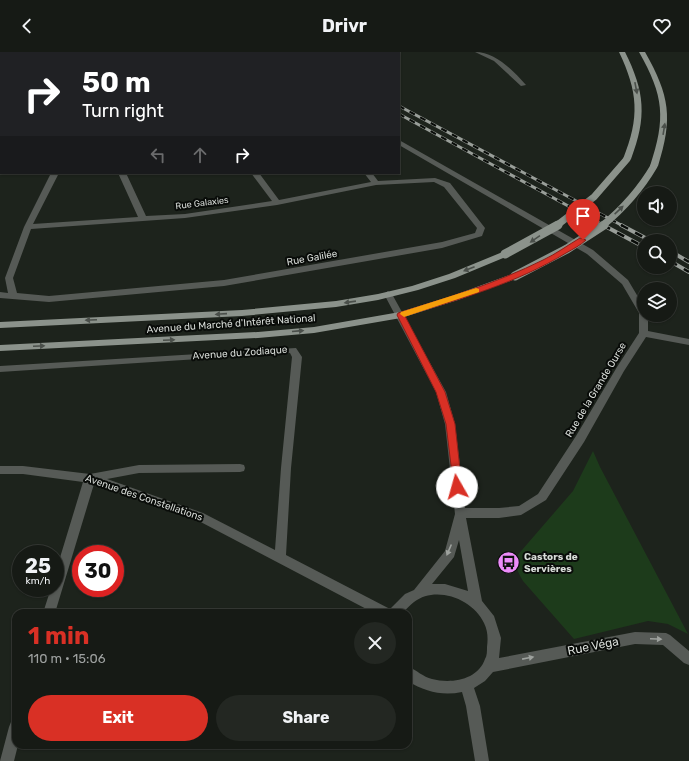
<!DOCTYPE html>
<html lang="en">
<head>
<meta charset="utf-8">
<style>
  :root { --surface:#161a15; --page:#232722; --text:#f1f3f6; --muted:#9ea1a0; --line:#353834; --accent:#d93025 }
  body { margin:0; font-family:Rubik,sans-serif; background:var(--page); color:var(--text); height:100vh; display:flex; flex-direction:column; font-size:15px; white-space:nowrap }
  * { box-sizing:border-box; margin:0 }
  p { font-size:13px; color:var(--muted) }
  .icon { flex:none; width:22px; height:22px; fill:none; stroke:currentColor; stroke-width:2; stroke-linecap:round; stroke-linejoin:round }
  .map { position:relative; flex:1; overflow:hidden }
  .sheet { position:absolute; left:12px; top:557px; width:400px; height:140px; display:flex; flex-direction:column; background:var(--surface); border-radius:12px; box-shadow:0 1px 3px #0004,0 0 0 1px var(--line) }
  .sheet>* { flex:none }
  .hud { position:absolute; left:0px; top:0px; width:400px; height:122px; box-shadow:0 1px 3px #0004,0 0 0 1px var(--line); background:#202124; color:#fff; overflow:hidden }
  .tools { position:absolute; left:637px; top:134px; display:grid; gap:8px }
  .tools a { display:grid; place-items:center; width:40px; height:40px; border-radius:50%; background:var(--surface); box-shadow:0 1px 3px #0004,0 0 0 1px var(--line); font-size:20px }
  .speed { position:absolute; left:12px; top:493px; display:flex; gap:8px; font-size:20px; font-weight:700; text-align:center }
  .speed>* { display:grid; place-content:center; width:52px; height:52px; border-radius:50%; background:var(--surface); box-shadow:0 1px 3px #0004,0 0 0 1px var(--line); line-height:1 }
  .speed small { font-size:10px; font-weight:400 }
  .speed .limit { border:6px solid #d22; background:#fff; color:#111 }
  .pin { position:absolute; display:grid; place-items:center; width:34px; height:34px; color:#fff; margin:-41px -17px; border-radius:50% 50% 50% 0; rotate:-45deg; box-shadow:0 0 4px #0007 }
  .pin .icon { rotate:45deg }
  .me { position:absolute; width:44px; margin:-22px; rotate:353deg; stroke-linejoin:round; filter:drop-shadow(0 0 3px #0008) }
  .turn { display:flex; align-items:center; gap:14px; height:84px; padding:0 16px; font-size:18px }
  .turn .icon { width:52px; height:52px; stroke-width:2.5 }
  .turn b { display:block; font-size:28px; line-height:34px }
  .lanes { display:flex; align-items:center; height:38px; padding:0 16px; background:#0003; justify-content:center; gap:20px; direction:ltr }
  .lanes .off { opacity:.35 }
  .round { display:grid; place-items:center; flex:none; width:42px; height:42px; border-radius:21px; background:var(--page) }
  .headline { display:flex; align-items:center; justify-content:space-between; height:68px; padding:0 16px }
  h1 { font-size:24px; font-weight:700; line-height:30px; color:var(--accent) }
  .primary-button { display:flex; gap:8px; margin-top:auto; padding:8px 16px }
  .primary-button a { flex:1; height:46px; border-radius:24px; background:var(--accent); color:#fff; font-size:16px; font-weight:700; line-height:46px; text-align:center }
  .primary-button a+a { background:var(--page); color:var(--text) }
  header { display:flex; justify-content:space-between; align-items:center; height:52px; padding:0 16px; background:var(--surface); font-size:18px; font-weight:700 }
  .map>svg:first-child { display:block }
  .green { fill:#1d3b1b }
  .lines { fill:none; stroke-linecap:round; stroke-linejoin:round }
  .minor { fill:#565a56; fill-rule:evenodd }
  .major { fill:#8b928b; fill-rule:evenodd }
  .rail-far1-casing { stroke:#999e99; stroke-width:3 }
  .rail-casing { stroke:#999e99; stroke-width:4 }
  .rail-far1 { stroke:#090c09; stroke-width:2; stroke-dasharray:6; stroke-linecap:butt }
  .rail { stroke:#090c09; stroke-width:2.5; stroke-dasharray:8; stroke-linecap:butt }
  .major-bridge-far1 { stroke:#8b928b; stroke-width:7 }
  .major-bridge { stroke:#8b928b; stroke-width:9 }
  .oneway { fill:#4a4f4a }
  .oneway2 { fill:#9ea29e }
  .route { fill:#d93025; stroke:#8d1f18 }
  .slow { fill:#f59e0b }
  .labels { text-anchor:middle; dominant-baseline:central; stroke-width:4; stroke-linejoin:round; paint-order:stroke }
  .far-street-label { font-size:9px; fill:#d8dcd8; stroke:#090c09 }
  .street-label { font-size:10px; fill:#d8dcd8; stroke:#090c09 }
  .poi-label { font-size:10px; font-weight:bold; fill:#d8dcd8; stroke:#090c09; text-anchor:start }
  .near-street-label { font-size:12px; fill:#d8dcd8; stroke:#090c09 }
</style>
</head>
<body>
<header><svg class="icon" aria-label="back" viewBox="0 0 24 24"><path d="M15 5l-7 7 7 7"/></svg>Drivr<svg class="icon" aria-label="heart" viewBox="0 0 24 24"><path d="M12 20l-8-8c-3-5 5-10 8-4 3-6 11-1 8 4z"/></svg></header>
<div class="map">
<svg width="689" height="709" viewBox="0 0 689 709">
  <rect width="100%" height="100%" fill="#1d231c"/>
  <path class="green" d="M 593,399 L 600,415 L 688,582 L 668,572 L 648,569 L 574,587 L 523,529 C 518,520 515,515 516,505 L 573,439 Z"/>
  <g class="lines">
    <g class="minor">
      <rect x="20" y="0" width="6" height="1"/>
      <polygon points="72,0 78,0 79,1 73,1"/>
      <polygon points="177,0 184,0 185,1 178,1"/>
      <path d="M 475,0 C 495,0 513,18 526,33 L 521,34 L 494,9 Z"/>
      <polygon points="0,33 1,33 0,39"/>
      <rect x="0" y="62" width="1" height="4"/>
      <path d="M 399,88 L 593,198 L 628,228 L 644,255 L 644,263 L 648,263 L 648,279 L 689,287 L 689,293 L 646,285 L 624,319 L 584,390 L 546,448 L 521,463 L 499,466 L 466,466 L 482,549 L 494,564 L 501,586 L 499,606 L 635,580 L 666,581 L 670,583 L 689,599 L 689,613 L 684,611 L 663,593 L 635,592 L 493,620 L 485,629 L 474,636 L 480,654 L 489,709 L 475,709 L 466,654 L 462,640 C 443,644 425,640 408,629 L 408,615 C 417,618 423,625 432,627 C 451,632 478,628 485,607 C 487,604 487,599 487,595 C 488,587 488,579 484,571 C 473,547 436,533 414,550 C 410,553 406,557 403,561 L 374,561 L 195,467 L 94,432 L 55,561 L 43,561 L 51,536 L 55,536 L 55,522 L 83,430 L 23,422 L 0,422 L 0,414 L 23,414 L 90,422 L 139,413 L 240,412 L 244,413 L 245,416 L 244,419 L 240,420 L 139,421 L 107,427 L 203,461 L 275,498 L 281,416 L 292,305 L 290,301 L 0,320 L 0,314 L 296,296 L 302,305 L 291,416 L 286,503 L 390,557 L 405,542 L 414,538 L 445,499 L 455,462 L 445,372 L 436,340 L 384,242 L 388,239 L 392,242 L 446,340 L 455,372 L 465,456 L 499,456 L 519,454 L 538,442 L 576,384 L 617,315 L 639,281 L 639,261 L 622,232 L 587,202 L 399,93 ZM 459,488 L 468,539 L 445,532 L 432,532 L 454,505 Z"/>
      <path d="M 51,121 L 59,121 L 33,172 L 138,165 L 118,121 L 126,121 L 146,164 L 185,162 L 272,149 L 251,121 L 259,121 L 279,148 L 371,130 L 364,121 L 372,121 L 378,129 L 435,126 L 450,131 L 485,176 L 482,184 L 442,196 L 224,234 L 49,250 L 0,246 L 0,240 L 8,241 L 5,226 L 24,175 ZM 434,130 L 444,135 L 477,176 L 475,181 L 442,190 L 224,228 L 49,244 L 17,241 L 13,226 L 31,177 L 185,166 L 277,153 L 376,133 Z"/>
      <polygon points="16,668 16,693 18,693 14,709 0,709 9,675 11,670"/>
    </g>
    <g class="major">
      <path d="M 619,0 L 625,0 C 645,40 647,65 631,107 L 627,109 L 623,107 C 640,65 638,40 619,0 Z"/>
      <path d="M 639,0 L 645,0 C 670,44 673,66 658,114 L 654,116 L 650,114 C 666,66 664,44 639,0 Z"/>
      <polygon points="505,199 508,200 508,204 455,226 418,238 378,248 336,255 242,264 0,276 0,270 242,258 336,249 378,242 412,234 449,222"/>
      <polygon points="515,221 518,222 518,226 458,248 401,266 314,281 258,286 0,299 0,293 258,280 314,275 400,260 452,244"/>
    </g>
    <defs>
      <g id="rail-far1">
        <polyline points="298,0 300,1"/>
        <polyline points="399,54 623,174"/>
        <polyline points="399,62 605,174"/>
      </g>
      <g id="rail">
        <polyline points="603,173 644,195"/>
        <polyline points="621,173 651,189"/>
        <polyline points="670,199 689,210"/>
        <polyline points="670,209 689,220"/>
      </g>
    </defs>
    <use href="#rail-far1" class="rail-far1-casing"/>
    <use href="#rail" class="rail-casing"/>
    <use href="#rail-far1" class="rail-far1"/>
    <use href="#rail" class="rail"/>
    <g class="major-bridge-far1">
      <polyline points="556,174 594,145 627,107"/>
      <path d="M 602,174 C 624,156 640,138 654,114"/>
    </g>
    <g class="major-bridge">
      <polyline points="505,202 558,173"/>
      <polyline points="515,224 567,197 604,173"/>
    </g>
  </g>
  <defs><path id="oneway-solid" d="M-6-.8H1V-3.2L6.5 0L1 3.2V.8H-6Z"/></defs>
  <g class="oneway">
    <use href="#oneway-solid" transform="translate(636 36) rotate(79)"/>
    <use href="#oneway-solid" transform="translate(664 77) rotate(-81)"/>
    <use href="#oneway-solid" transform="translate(619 158) rotate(-43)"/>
    <use href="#oneway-solid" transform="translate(535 187) rotate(146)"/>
    <use href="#oneway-solid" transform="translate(469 217) rotate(159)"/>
    <use href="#oneway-solid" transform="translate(350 250) rotate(172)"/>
    <use href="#oneway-solid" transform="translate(221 262) rotate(176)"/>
    <use href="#oneway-solid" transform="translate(91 268) rotate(177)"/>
    <use href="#oneway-solid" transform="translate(298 279) rotate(-5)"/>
    <use href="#oneway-solid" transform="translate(169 288) rotate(-3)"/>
    <use href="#oneway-solid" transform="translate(39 294) rotate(-3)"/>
  </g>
  <g class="oneway2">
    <use href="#oneway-solid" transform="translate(449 498) rotate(113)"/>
    <use href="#oneway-solid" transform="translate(656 587) rotate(3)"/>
    <use href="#oneway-solid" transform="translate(528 606) rotate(-11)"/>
  </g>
  <path class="route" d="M 580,186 L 586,188 C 581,193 573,197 566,201 C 517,231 460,247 405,264 L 445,340 L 455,372 L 462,435 L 461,438 L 454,438 L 446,372 L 436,340 L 397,263 L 398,261 C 447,246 497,231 543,208 C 556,202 568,193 580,186 Z"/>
  <polygon class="slow" points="476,236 479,237 479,240 404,265 400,262 401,260"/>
  <defs>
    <symbol id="bus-disc" viewBox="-11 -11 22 22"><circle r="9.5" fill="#ed8cfa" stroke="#090c09"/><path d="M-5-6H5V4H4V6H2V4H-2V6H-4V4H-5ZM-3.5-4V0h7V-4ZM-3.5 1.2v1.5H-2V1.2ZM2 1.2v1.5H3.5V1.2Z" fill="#111"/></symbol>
  </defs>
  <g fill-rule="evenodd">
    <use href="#bus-disc" x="496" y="498" width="25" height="25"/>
  </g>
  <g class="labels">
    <g class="far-street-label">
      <text transform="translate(202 151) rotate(-7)">Rue Galaxies</text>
    </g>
    <g class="street-label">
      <text transform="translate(312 206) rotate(-10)">Rue Galilée</text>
      <text transform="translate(231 272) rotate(-4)">Avenue du Marché d'Intérêt National</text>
      <text transform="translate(240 301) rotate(-4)">Avenue du Zodiaque</text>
      <text transform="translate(596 338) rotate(-59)">Rue de la Grande Ourse</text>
      <text transform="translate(144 446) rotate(19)">Avenue des Constellations</text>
    </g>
    <g class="poi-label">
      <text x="524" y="505">Castors de<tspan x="524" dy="12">Servières</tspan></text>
    </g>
    <g class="near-street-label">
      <text transform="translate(593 594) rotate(-11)">Rue Véga</text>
    </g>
  </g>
</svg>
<div class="tools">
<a><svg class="icon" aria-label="sound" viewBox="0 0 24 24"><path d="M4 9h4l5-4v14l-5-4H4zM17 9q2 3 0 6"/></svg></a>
<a><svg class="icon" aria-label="search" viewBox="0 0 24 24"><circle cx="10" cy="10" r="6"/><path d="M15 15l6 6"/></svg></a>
<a><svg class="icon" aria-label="layers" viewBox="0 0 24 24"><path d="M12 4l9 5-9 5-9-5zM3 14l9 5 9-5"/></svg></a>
</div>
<div class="speed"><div>25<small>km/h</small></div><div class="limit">30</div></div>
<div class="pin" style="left:583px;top:188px;background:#d93025"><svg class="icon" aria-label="arrive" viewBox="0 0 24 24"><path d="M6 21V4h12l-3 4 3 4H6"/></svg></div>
<svg class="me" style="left:457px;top:435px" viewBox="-20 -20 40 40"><circle r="19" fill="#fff"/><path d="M0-13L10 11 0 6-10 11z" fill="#d93025"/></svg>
<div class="hud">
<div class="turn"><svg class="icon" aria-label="right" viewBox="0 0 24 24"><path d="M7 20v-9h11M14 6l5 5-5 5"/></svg><div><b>50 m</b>Turn right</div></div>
<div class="lanes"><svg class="icon off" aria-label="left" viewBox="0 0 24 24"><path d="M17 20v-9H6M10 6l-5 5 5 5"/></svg><svg class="icon off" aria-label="ahead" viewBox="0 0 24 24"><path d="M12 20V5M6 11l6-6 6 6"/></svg><svg class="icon" aria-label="right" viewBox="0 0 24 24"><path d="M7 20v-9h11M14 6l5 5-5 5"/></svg></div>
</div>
<section class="sheet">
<div class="headline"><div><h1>1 min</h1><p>110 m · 15:06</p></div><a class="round"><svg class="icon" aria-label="close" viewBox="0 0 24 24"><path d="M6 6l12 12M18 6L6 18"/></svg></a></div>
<div class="primary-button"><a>Exit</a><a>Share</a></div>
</section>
</div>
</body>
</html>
